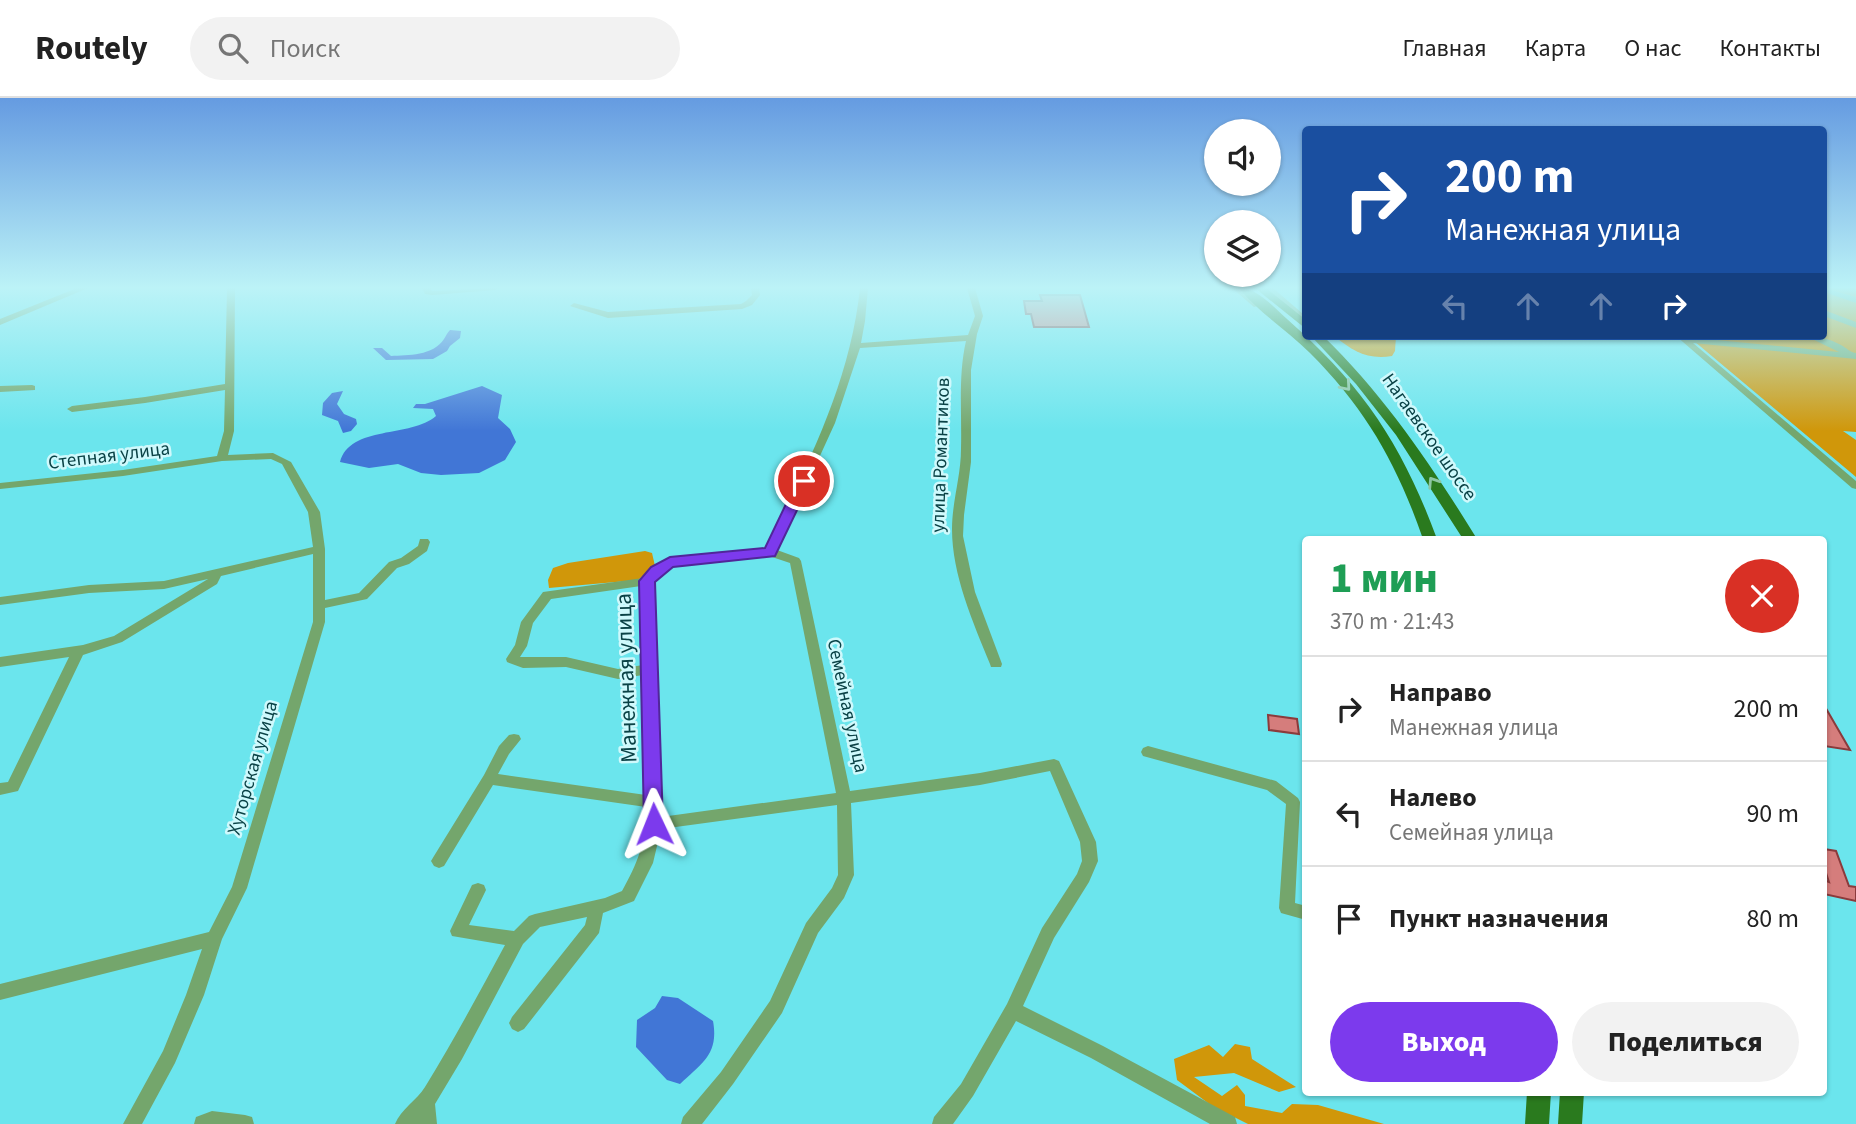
<!DOCTYPE html>
<html lang="ru">
<head>
<meta charset="utf-8">
<style>
  :root { --surface:#fff; --page:#f2f2f2; --text:#222; --muted:#767676; --line:#e0e0e0; --accent:#7c3aed }
  body { margin:0; font-family:"Source Sans 3",sans-serif; background:var(--page); color:var(--text); height:100vh; display:flex; flex-direction:column; font-size:26px; white-space:nowrap }
  * { box-sizing:border-box; margin:0 }
  p { font-size:23px; color:var(--muted) }
  .icon { flex:none; width:38px; height:38px; fill:none; stroke:currentColor; stroke-width:2; stroke-linecap:round; stroke-linejoin:round }
  .map { position:relative; flex:1; overflow:hidden }
  .details { position:absolute; left:1302px; top:438px; width:525px; height:560px; display:flex; flex-direction:column; background:var(--surface); border-radius:7px; box-shadow:0 2px 5px #0004 }
  .details>* { flex:none }
  .banner { position:absolute; left:1302px; top:28px; width:525px; height:214px; border-radius:7px; box-shadow:0 2px 5px #0004; background:#1a4fa0; color:#fff; overflow:hidden }
  .fabs { position:absolute; left:1204px; top:21px; display:grid; gap:14px }
  .fabs a { display:grid; place-items:center; width:77px; height:77px; border-radius:50%; background:var(--surface); box-shadow:0 2px 5px #0004; font-size:35px }
  .pin { position:absolute; display:grid; place-items:center; width:60px; height:60px; color:#fff; margin:-30px; border:4px solid #fff; border-radius:50%; box-shadow:0 2px 7px #0007 }
  .me { position:absolute; width:77px; margin:-38px; rotate:358deg; stroke-linejoin:round; filter:drop-shadow(0 0 5px #0008) }
  .turn { display:flex; align-items:center; gap:24px; height:147px; padding:0 28px; font-size:32px }
  .turn .icon { width:91px; height:91px; stroke-width:2.5 }
  .turn b { display:block; font-size:49px; line-height:60px }
  .lanes { display:flex; align-items:center; height:66px; padding:0 28px; background:#0003; justify-content:center; gap:35px; direction:ltr }
  .lanes .off { opacity:.35 }
  .round { display:grid; place-items:center; flex:none; width:74px; height:74px; border-radius:37px; background:var(--page) }
  .summary { display:flex; align-items:center; justify-content:space-between; height:119px; padding:0 28px }
  h1 { font-size:42px; font-weight:800; line-height:52px; color:#1e9e55 }
  .button { display:flex; gap:14px; margin-top:auto; padding:14px 28px }
  .button a { flex:1; height:80px; border-radius:42px; background:var(--accent); color:#fff; font-size:28px; font-weight:800; line-height:80px; text-align:center }
  .button a+a { background:var(--page); color:var(--text) }
  ul { padding:0; list-style:none }
  li { display:flex; align-items:center; gap:21px; height:105px; padding:0 28px; border-top:2px solid var(--line) }
  li div { flex:1 }
  li b { display:block; font-size:26px }
  li em { font-style:normal }
  header { display:flex; align-items:center; gap:42px; box-sizing:border-box; height:98px; padding:0 35px; background:var(--surface); border-bottom:2px solid var(--line) }
  header strong { font-size:33px }
  nav { display:flex; gap:38px; margin-inline-start:auto; font-size:24px }
  .search { width:490px; height:63px; background:var(--page); display:flex; align-items:center; gap:18px; box-sizing:border-box; padding:0 24px; border-radius:38px; color:var(--muted); font-size:26px }
  .map>svg:first-child { display:block }
  .green { fill:#d0970a }
  .water { fill:#4176d6 }
  .building { fill:#d57d7c; stroke:#8b3b3c; stroke-width:2 }
  .lines { fill:none; stroke-linecap:round; stroke-linejoin:round }
  .minor { fill:#74a66c; fill-rule:evenodd }
  .major { fill:#2a7a1e; fill-rule:evenodd }
  .oneway { stroke:#8dc6a3 }
  .route { fill:#7c3aed; stroke:#51269a; stroke-width:2 }
  .labels { text-anchor:middle; dominant-baseline:central; stroke-width:5; stroke-linejoin:round; paint-order:stroke }
  .street-label { font-size:19px; fill:#0a4246; stroke:#cff9fc }
  .near-street-label { font-size:23px; fill:#0a4246; stroke:#cff9fc }
</style>
</head>
<body>
<header>
<strong>Routely</strong>
<div class="search"><svg class="icon" aria-label="search" viewBox="0 0 24 24"><circle cx="10" cy="10" r="6"/><path d="M15 15l6 6"/></svg>Поиск</div>
<nav><a>Главная</a><a>Карта</a><a>О нас</a><a>Контакты</a></nav>
</header>
<div class="map">
<svg width="1856" height="1026" viewBox="0 0 1856 1026">
  <rect width="100%" height="100%" fill="#6be5ed"/>
  <g class="green">
    <polygon points="1824,190 1856,190 1856,334 1843,333 1856,342 1856,379 1688,238 1824,238"/>
    <path d="M 1334,238 L 1396,238 L 1395,253 L 1392,258 C 1367,262 1353,253 1334,238 Z"/>
    <polygon points="645,453 652,455 655,468 638,482 549,490 548,482 553,470 568,465"/>
    <polygon points="1235,946 1250,949 1252,961 1296,989 1279,994 1234,975 1194,979 1222,998 1237,987 1245,997 1245,1008 1282,1015 1292,1006 1318,1007 1384,1026 1248,1026 1212,1008 1177,982 1174,961 1209,947 1223,959"/>
  </g>
  <g class="water">
    <path d="M 450,232 L 461,233 L 460,240 L 450,248 L 447,253 L 433,261 L 386,262 L 373,250 L 382,250 L 391,258 C 408,257 433,258 444,241 C 446,238 447,235 450,232 Z"/>
    <path d="M 482,288 L 502,297 L 498,320 L 510,331 L 516,344 L 505,362 L 479,375 L 441,377 L 421,375 L 398,366 L 369,370 L 340,364 C 350,327 411,340 436,318 L 433,311 L 413,310 L 416,306 L 425,306 Z"/>
    <polygon points="343,293 337,306 344,316 356,321 357,326 351,333 343,335 338,323 322,317 323,305 332,295"/>
    <path d="M 662,898 L 678,900 L 713,923 C 719,956 702,965 680,986 L 667,982 L 636,949 L 637,922 L 655,910 Z"/>
  </g>
  <g class="building">
    <polygon points="1040,197 1080,197 1089,229 1034,229 1031,216 1026,216 1024,203 1042,203"/>
    <polygon points="1824,607 1850,652 1824,648"/>
    <polygon points="1268,617 1297,621 1299,636 1269,632"/>
    <polygon points="1824,751 1836,753 1849,788 1856,789 1856,803 1824,796 1824,782 1829,784 1824,769"/>
  </g>
  <g class="lines">
    <g class="minor">
      <polygon points="77,190 88,190 0,227 0,221"/>
      <polygon points="227,190 235,190 234,333 228,357 273,355 291,364 320,414 325,451 325,502 359,495 389,464 401,460 418,448 420,441 428,441 430,444 427,453 409,466 397,470 367,501 325,510 325,524 247,790 222,841 204,897 175,965 142,1026 123,1026 163,953 186,897 202,851 0,902 0,886 209,834 232,789 313,524 313,456 221,478 217,486 122,544 83,557 18,693 0,697 0,685 8,684 69,559 0,569 0,559 83,547 114,538 208,481 164,491 89,495 0,507 0,499 89,487 164,483 313,449 308,414 282,366 271,361 222,363 123,378 0,391 0,385 123,372 217,358 224,333 225,292 145,305 72,314 67,311 72,308 145,299 225,286"/>
      <polygon points="422,190 430,190 432,193 499,190 495,192 432,197 425,196"/>
      <polygon points="751,190 759,190 760,197 752,207 742,211 608,220 570,208 574,205 608,214 741,206 746,203 752,197"/>
      <path d="M 860,190 L 868,190 L 865,223 L 861,245 L 968,237 L 975,218 L 967,190 L 975,190 L 983,218 L 977,236 L 971,272 L 971,364 L 964,417 L 963,438 L 975,494 L 1002,566 L 1001,569 L 991,569 L 990,566 C 973,524 952,477 952,431 C 952,404 961,378 961,351 C 962,314 958,278 966,243 L 860,250 L 835,325 L 777,452 L 799,460 L 801,463 L 850,693 L 980,675 L 1054,661 L 1059,663 L 1096,744 L 1098,763 L 1089,784 L 1054,840 L 1023,908 L 1103,948 L 1235,1019 L 1237,1026 L 1210,1026 L 1091,960 L 1016,923 L 973,998 L 953,1026 L 932,1026 L 934,1019 L 961,986 L 1007,906 L 1042,830 L 1077,776 L 1082,763 L 1080,744 L 1050,673 L 980,687 L 851,705 L 854,777 L 844,800 L 818,835 L 782,915 L 733,986 L 702,1026 L 681,1026 L 683,1019 L 721,974 L 770,903 L 806,825 L 832,790 L 838,777 L 837,707 L 661,731 L 653,765 L 634,803 L 603,815 L 599,835 L 524,931 L 518,934 L 512,931 L 509,925 L 512,919 L 585,827 L 587,819 L 540,829 L 523,846 L 462,961 L 435,1006 L 437,1026 L 395,1026 C 401,1011 417,1002 425,989 C 454,942 479,895 505,847 L 452,838 L 450,833 L 472,787 L 478,785 L 484,787 L 486,792 L 469,827 L 514,833 L 529,818 L 535,816 L 605,800 L 622,793 C 638,764 647,742 646,709 L 493,687 L 444,768 L 439,770 L 434,768 L 431,763 L 434,758 L 484,677 L 499,648 L 509,637 L 514,636 L 519,637 L 521,641 L 509,656 L 498,676 L 646,697 L 643,577 L 618,581 L 566,569 L 523,570 L 507,564 L 506,561 L 515,547 L 521,524 L 543,494 L 643,480 L 652,469 L 670,460 L 766,451 C 808,366 850,285 860,190 ZM 769,458 L 790,465 L 836,695 L 661,719 L 653,484 L 660,475 L 673,468 ZM 641,488 L 643,567 L 618,571 L 566,559 L 520,559 L 527,548 L 533,525 L 551,501 Z"/>
      <polygon points="1232,190 1241,190 1261,207 1254,209"/>
      <polygon points="1264,190 1273,190 1303,216 1303,220 1297,220"/>
      <polygon points="1824,190 1856,199 1856,205 1824,194"/>
      <polygon points="1824,212 1856,224 1856,230 1824,218"/>
      <path d="M 1676,238 L 1839,254 L 1806,238 C 1818,238 1830,241 1841,247 C 1847,250 1849,254 1856,255 L 1856,261 L 1693,245 L 1856,383 L 1856,391 L 1852,390 Z"/>
      <polygon points="32,287 35,288 35,292 0,294 0,288"/>
      <polygon points="1148,648 1276,683 1298,700 1300,704 1295,805 1306,808 1306,822 1281,815 1279,810 1286,706 1267,692 1143,658 1141,654 1143,650"/>
      <polygon points="212,1013 245,1017 252,1019 254,1026 194,1026 196,1019"/>
    </g>
    <g class="major">
      <path d="M 1239,190 C 1258,190 1273,209 1287,221 C 1363,288 1402,346 1437,441 L 1423,441 C 1397,366 1366,311 1310,255 C 1288,233 1258,214 1239,190 Z"/>
      <polygon points="1255,190 1266,190 1306,222 1306,231"/>
      <path d="M 1311,238 L 1323,238 C 1385,298 1432,368 1477,441 L 1463,441 L 1396,337 L 1356,286 Z"/>
      <polygon points="1527,994 1551,994 1549,1026 1525,1026"/>
      <polygon points="1560,994 1584,994 1582,1026 1558,1026"/>
    </g>
  </g>
  <defs><path id="oneway-chevron" d="M-2-3.5L2.5 0L-2 3.5" fill="none" stroke-width="1.6" stroke-linecap="round" stroke-linejoin="round" transform="scale(1.75)"/></defs>
  <g class="oneway">
    <use href="#oneway-chevron" transform="translate(1346 288) rotate(49)"/>
    <use href="#oneway-chevron" transform="translate(1433 384) rotate(-123)"/>
  </g>
  <linearGradient id="sky" x2="0" y2="1"><stop stop-color="#659be1"/><stop offset="0.57" stop-color="#bcf3f7"/><stop offset="1" stop-color="#bcf3f7" stop-opacity="0"/></linearGradient>
  <rect width="1856" height="333" fill="url(#sky)"/>
  <polygon class="route" points="804,379 811,383 775,458 673,469 655,484 663,726 660,732 654,734 647,732 644,726 639,483 651,469 670,459 765,450 797,383"/>
  <g class="labels">
    <g class="street-label">
      <text transform="translate(1429 339) rotate(55)">Нагаевское шоссе</text>
      <text transform="translate(941 357) rotate(-88)">улица Романтиков</text>
      <text transform="translate(109 358) rotate(-7)">Степная улица</text>
      <text transform="translate(847 608) rotate(78)">Семейная улица</text>
      <text transform="translate(253 670) rotate(-74)">Хуторская улица</text>
    </g>
    <g class="near-street-label">
      <text transform="translate(626 580) rotate(-92)">Манежная улица</text>
    </g>
  </g>
</svg>
<div class="fabs">
<a><svg class="icon" aria-label="sound" viewBox="0 0 24 24"><path d="M4 9h4l5-4v14l-5-4H4zM17 9q2 3 0 6"/></svg></a>
<a><svg class="icon" aria-label="layers" viewBox="0 0 24 24"><path d="M12 4l9 5-9 5-9-5zM3 14l9 5 9-5"/></svg></a>
</div>
<div class="pin" style="left:804px;top:383px;background:#d93025"><svg class="icon" aria-label="arrive" viewBox="0 0 24 24"><path d="M6 21V4h12l-3 4 3 4H6"/></svg></div>
<svg class="me" style="left:654px;top:726px" viewBox="-20 -20 40 40"><path d="M0-17L14 15 0 8-14 15z" fill="#7c3aed" stroke="#fff" stroke-width="4"/></svg>
<div class="banner">
<div class="turn"><svg class="icon" aria-label="right" viewBox="0 0 24 24"><path d="M7 20v-9h11M14 6l5 5-5 5"/></svg><div><b>200 m</b>Манежная улица</div></div>
<div class="lanes"><svg class="icon off" aria-label="left" viewBox="0 0 24 24"><path d="M17 20v-9H6M10 6l-5 5 5 5"/></svg><svg class="icon off" aria-label="ahead" viewBox="0 0 24 24"><path d="M12 20V5M6 11l6-6 6 6"/></svg><svg class="icon off" aria-label="ahead" viewBox="0 0 24 24"><path d="M12 20V5M6 11l6-6 6 6"/></svg><svg class="icon" aria-label="right" viewBox="0 0 24 24"><path d="M7 20v-9h11M14 6l5 5-5 5"/></svg></div>
</div>
<section class="details">
<div class="summary"><div><h1>1 мин</h1><p>370 m · 21:43</p></div><a class="round" style="background:#d93025;color:#fff"><svg class="icon" aria-label="close" viewBox="0 0 24 24"><path d="M6 6l12 12M18 6L6 18"/></svg></a></div>
<ul>
<li><svg class="icon" aria-label="right" viewBox="0 0 24 24"><path d="M7 20v-9h11M14 6l5 5-5 5"/></svg><div><b>Направо</b><p>Манежная улица</p></div><em>200 m</em></li>
<li><svg class="icon" aria-label="left" viewBox="0 0 24 24"><path d="M17 20v-9H6M10 6l-5 5 5 5"/></svg><div><b>Налево</b><p>Семейная улица</p></div><em>90 m</em></li>
<li><svg class="icon" aria-label="arrive" viewBox="0 0 24 24"><path d="M6 21V4h12l-3 4 3 4H6"/></svg><div><b>Пункт назначения</b></div><em>80 m</em></li>
</ul>
<div class="button"><a>Выход</a><a>Поделиться</a></div>
</section>
</div>
</body>
</html>
